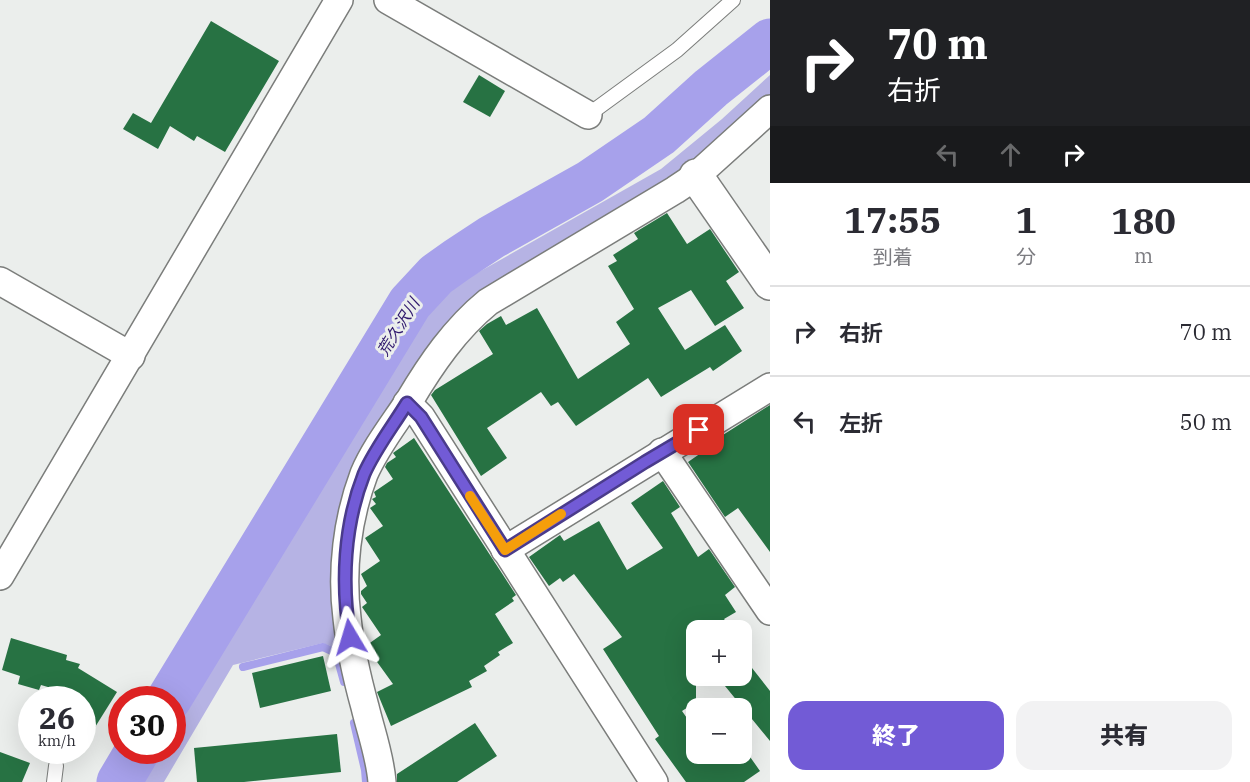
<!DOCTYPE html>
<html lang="ja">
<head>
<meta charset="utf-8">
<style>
  :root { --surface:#fff; --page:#f2f2f3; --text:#2b2b33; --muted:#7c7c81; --line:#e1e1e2; --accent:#725bd6 }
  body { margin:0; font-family:"IBM Plex Serif","Noto Sans JP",serif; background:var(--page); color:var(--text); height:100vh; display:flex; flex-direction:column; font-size:22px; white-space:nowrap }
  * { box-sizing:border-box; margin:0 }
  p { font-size:20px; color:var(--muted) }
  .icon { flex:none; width:33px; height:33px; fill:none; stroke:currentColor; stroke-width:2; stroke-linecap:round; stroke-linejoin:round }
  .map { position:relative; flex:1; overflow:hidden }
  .panel { display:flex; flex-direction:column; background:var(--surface); width:480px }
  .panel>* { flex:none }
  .top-card { background:#202124; color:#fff; overflow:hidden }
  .fabs { position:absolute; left:686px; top:620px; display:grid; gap:12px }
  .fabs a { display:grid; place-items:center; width:66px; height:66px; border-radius:12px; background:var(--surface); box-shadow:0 6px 24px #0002; font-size:30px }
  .speed { position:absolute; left:18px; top:686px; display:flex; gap:12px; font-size:30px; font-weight:700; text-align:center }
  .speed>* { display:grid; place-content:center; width:78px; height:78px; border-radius:50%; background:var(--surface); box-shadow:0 6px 24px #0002; line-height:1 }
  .speed small { font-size:15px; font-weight:400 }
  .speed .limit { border:9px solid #d22; background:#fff; color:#111 }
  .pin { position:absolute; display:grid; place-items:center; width:51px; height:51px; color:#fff; margin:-26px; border-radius:12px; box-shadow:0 3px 9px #0006 }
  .me { position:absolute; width:66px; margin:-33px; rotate:353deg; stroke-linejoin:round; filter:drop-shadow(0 0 4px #0008) }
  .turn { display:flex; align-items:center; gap:21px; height:126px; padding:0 18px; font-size:27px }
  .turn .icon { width:78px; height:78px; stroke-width:2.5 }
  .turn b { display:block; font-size:42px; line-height:51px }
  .lanes { display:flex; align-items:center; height:57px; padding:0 18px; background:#0003; justify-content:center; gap:30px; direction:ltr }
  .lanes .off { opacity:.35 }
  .eta { display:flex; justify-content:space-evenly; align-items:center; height:102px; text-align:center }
  .eta b { font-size:36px; font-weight:800; line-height:42px }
  .action { display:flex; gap:12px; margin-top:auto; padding:12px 18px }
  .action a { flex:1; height:69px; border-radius:18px; background:var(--accent); color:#fff; font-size:24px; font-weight:800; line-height:69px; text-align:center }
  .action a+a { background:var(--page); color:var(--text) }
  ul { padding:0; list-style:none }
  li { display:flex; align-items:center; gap:18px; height:90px; padding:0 18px; border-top:2px solid var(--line) }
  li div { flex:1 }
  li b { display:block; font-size:22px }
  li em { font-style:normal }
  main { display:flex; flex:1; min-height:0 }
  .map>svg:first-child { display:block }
  .green { fill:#b6b3e4 }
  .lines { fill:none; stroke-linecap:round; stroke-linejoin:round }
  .stream { stroke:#a7a1eb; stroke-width:8 }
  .river { stroke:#a7a1eb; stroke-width:45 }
  .building { fill:#277243 }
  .service-casing { stroke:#7b7d7b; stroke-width:16 }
  .minor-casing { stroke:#7b7d7b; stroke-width:30 }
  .tertiary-casing { stroke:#7b7d7b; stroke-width:36 }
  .service { stroke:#fff; stroke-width:14 }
  .minor { stroke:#fff; stroke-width:27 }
  .tertiary { stroke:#fff; stroke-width:33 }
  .route-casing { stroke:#4a3b8b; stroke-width:15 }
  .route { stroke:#725bd6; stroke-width:10 }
  .slow { stroke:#f59e0b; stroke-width:10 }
  .labels { text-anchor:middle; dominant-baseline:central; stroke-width:6; stroke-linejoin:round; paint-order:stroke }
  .water-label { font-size:16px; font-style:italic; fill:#30196e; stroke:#ebeeec }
</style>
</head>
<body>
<main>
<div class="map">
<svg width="770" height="782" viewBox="0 0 770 782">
  <rect width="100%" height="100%" fill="#ebeeec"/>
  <polygon class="green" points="770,75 770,95 675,178 480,294 356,474 343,657 333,647 323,643 233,665 164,782 138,782 157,750 172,750 173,725 326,476 373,394 432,305 470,277 661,169 722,119"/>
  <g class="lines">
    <g class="stream">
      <polyline points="243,667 323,647 336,653 344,682"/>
      <polyline points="354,723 365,770 366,782"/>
    </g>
    <g class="river">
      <polyline points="169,699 410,303 436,275 457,260 492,237 590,182 659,135 711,88 770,41"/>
      <polyline points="119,782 138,750"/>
    </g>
  </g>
  <g class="building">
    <polygon points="211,21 279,61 225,152 197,136 194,141 170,126 158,149 123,129 133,113 151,123"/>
    <polygon points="479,75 505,91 490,117 463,102"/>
    <polygon points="667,213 687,244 710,229 739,272 726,281 744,308 715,326 691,290 658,308 685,350 725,325 742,351 713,371 710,367 661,397 648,378 576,426 558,402 551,406 541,392 487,428 507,458 481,476 431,395 435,390 493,354 479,331 487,324 501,316 506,325 537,308 578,379 630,344 616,322 634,309 608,266 617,261 613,255 638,239 634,233"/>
    <polygon points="770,405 770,552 738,508 725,517 688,462 717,442 715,440"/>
    <polygon points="414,438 516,595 512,598 514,601 495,614 513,643 498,652 500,655 484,666 487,671 469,681 472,687 391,726 377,692 393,684 367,648 367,645 381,635 362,607 367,603 361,594 361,591 367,586 361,574 380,561 365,538 383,526 370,508 376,504 372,499 376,497 374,492 393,479 385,467 387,463 396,457 393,453"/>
    <polygon points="663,481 680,507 671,513 698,557 709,549 735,587 725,595 736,612 724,619 727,623 715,630 696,630 696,702 682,711 696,731 696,753 741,753 741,744 760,771 744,782 686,782 655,739 659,736 603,649 622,637 574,574 563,582 560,578 549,586 529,557 560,535 564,541 599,521 627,570 663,548 631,503"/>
    <polygon points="11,638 67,655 66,660 80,664 78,668 117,692 82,748 82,697 41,685 39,690 18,684 20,676 2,670"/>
    <polygon points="741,654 770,691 770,741 716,675 741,675"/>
    <polygon points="323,656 331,691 260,708 252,673"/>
    <polygon points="475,723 497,756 457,782 397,782 397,774"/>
    <polygon points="337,734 341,772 244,782 197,782 194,748"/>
    <polygon points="0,752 30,763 22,782 0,782"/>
  </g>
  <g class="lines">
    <defs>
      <g id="service">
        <polyline points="588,115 677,50 733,0"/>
        <polyline points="54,782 56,766"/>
      </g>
      <g id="minor">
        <polyline points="388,0 588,115"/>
        <polyline points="0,281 131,356"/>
        <polyline points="407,403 421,417 654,782"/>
        <polyline points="662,452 770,611"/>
        <polyline points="505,550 770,387"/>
        <polyline points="0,576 339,0"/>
        <path d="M 382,782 C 380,756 371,732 365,707 C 357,678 350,647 347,618 C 341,571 347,519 364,474 C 375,448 394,424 409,401 C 431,364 455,329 488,302 L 675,190 L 696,176 L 770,109"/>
      </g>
      <polyline id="tertiary" points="696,176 770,283"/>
    </defs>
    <use href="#service" class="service-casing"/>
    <use href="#minor" class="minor-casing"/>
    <use href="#tertiary" class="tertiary-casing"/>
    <use href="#service" class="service"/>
    <use href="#minor" class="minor"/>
    <use href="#tertiary" class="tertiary"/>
  </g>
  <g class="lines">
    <defs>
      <path id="route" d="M 350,637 C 341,583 344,525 364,474 C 375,449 393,426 407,403 L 421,417 L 505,550 L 645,462 L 699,430"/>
    </defs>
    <use href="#route" class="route-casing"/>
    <use href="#route" class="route"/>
    <polyline class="slow" points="470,496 505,550 561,514"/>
  </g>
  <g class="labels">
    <g class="water-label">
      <text transform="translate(398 327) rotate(-58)">荒久沢川</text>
    </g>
  </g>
</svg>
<div class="fabs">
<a>+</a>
<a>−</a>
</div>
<div class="speed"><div>26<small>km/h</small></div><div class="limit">30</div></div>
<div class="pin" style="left:699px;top:430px;background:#d93025"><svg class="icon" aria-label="arrive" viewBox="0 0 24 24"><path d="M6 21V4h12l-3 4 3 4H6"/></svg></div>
<svg class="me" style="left:350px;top:637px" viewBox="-20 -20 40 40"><path d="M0-17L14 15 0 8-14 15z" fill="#725bd6" stroke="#fff" stroke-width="4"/></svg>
</div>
<section class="panel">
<div class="top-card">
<div class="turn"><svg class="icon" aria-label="right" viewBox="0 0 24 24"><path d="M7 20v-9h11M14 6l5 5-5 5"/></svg><div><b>70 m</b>右折</div></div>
<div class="lanes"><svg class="icon off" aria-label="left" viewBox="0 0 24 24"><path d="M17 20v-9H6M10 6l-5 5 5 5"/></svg><svg class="icon off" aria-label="ahead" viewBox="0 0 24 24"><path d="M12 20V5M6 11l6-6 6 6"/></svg><svg class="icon" aria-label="right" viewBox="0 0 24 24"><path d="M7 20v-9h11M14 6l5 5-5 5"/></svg></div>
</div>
<div class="eta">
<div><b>17:55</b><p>到着</p></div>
<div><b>1</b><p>分</p></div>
<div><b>180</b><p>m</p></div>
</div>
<ul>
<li><svg class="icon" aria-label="right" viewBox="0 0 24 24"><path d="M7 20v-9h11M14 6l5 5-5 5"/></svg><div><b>右折</b></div><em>70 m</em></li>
<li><svg class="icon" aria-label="left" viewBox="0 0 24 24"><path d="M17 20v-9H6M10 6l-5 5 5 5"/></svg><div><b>左折</b></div><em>50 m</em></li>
</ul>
<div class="action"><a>終了</a><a>共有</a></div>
</section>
</main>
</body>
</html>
